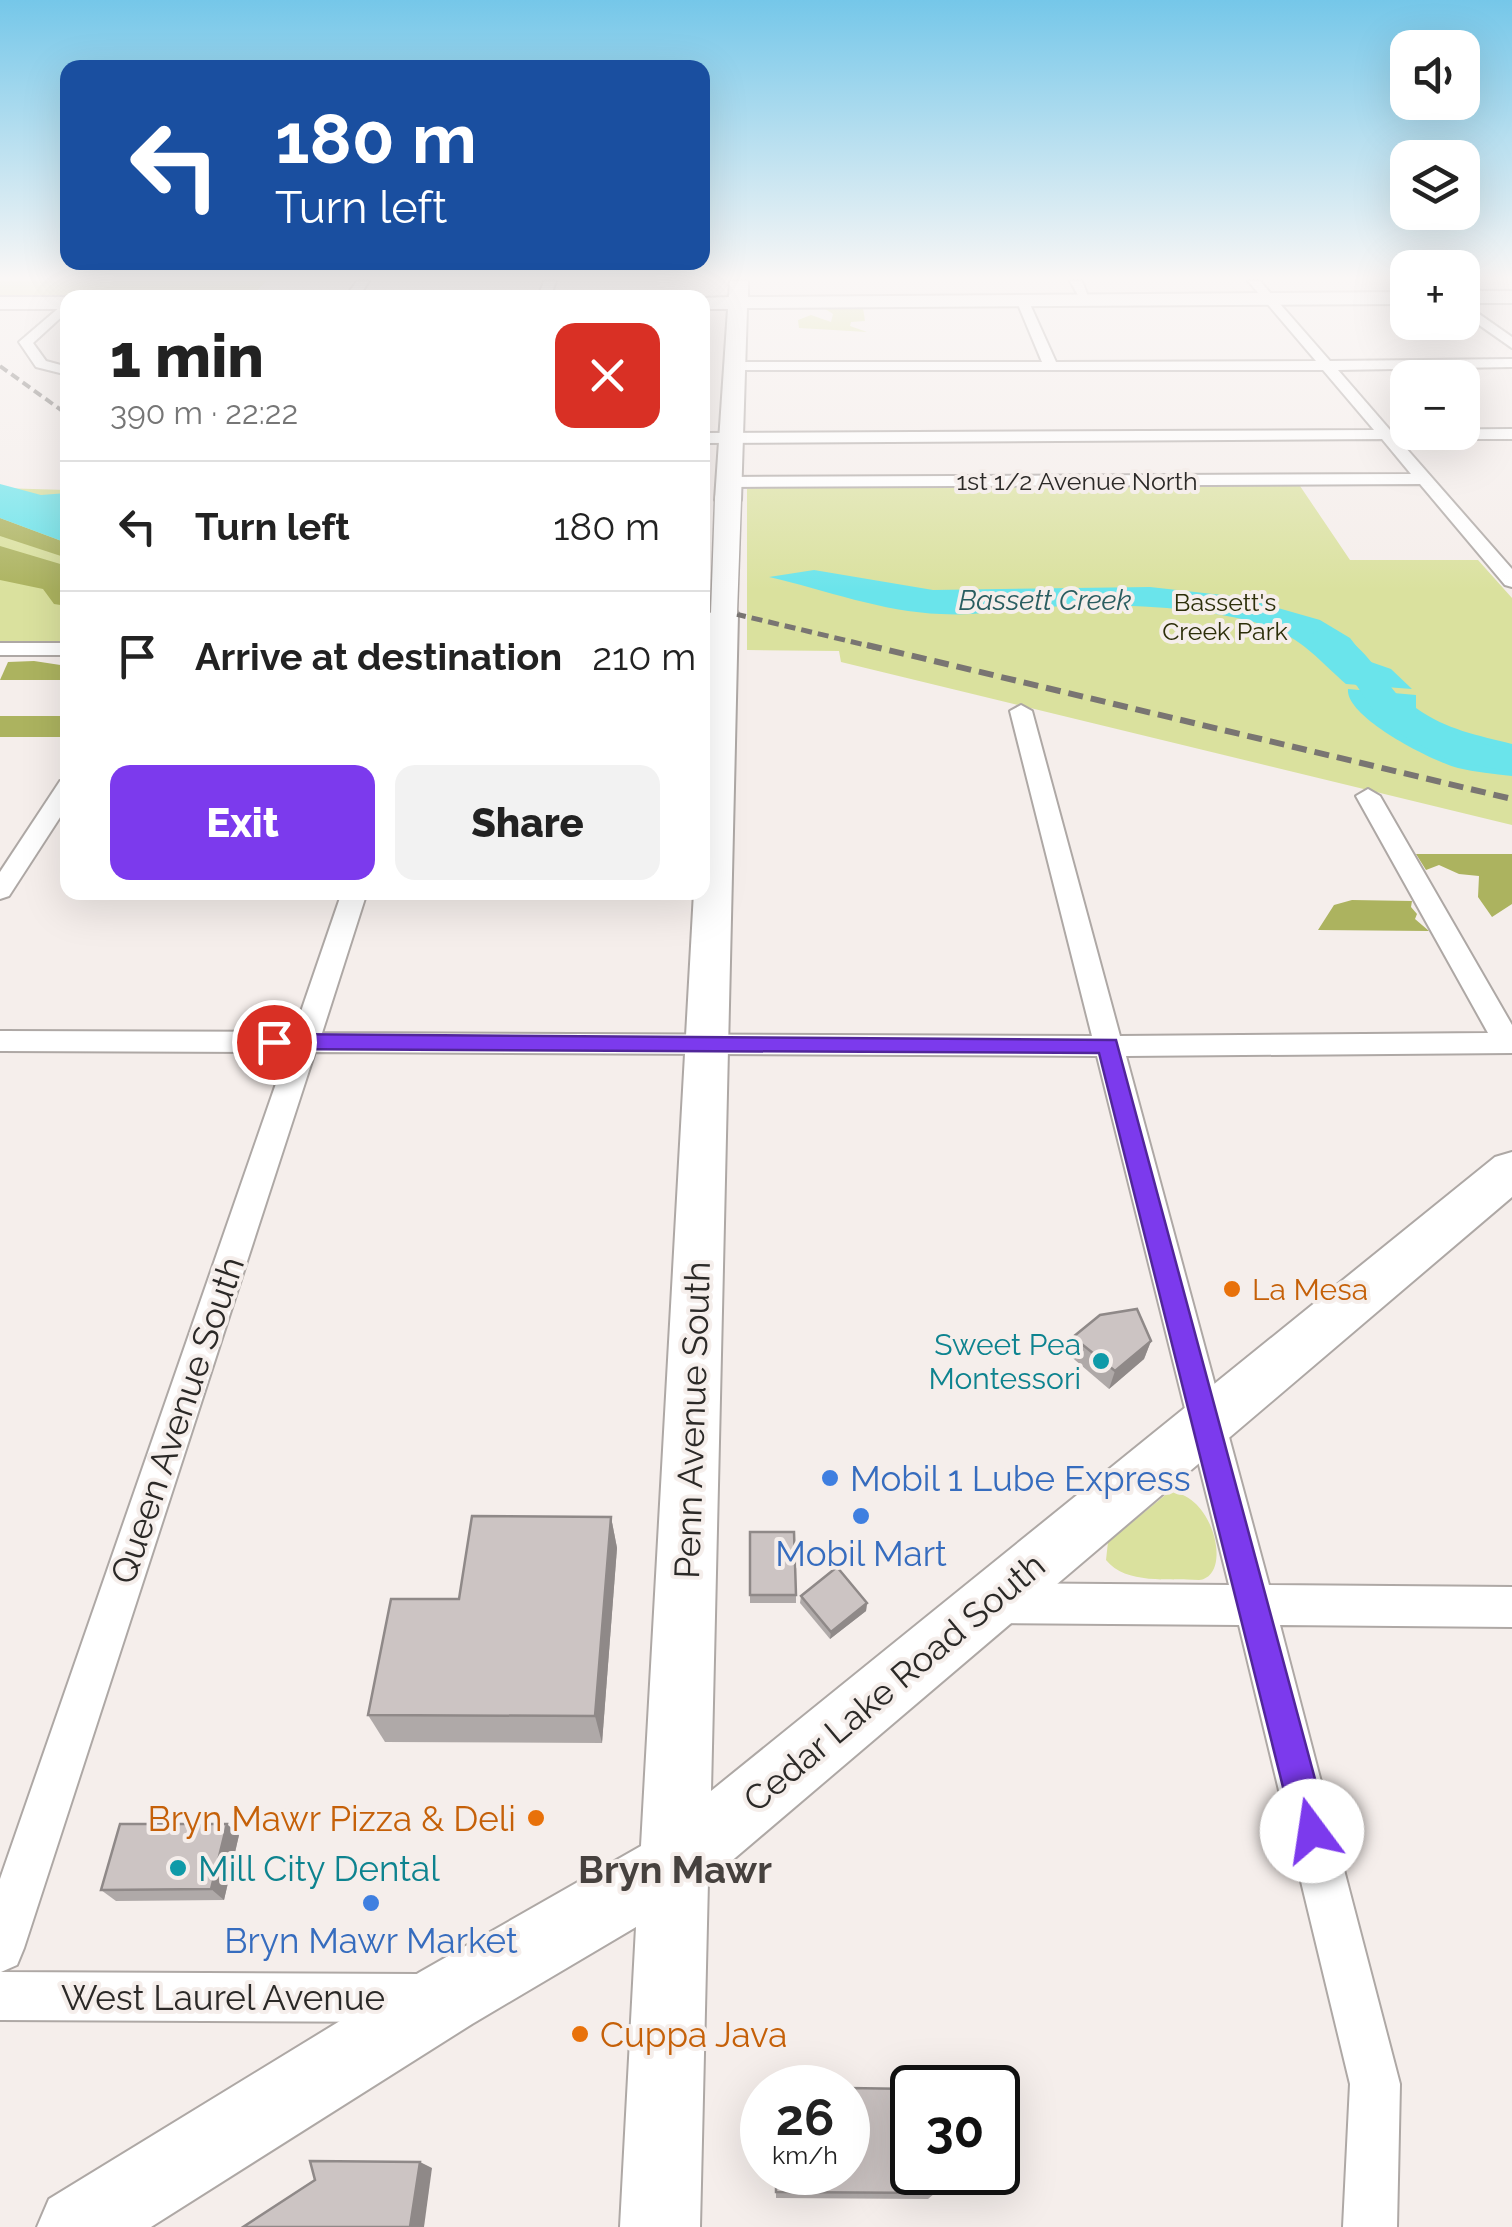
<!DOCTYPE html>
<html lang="en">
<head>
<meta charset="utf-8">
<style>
  :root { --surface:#fff; --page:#f2f2f2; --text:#222; --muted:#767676; --line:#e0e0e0; --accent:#7c3aed }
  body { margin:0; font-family:Raleway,sans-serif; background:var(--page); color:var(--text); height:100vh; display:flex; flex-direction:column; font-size:38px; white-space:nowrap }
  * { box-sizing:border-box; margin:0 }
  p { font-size:32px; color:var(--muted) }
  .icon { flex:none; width:55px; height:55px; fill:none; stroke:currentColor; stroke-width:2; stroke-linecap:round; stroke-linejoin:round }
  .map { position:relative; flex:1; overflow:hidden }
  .panel { position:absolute; left:60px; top:290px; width:650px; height:610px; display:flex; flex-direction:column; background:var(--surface); border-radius:20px; box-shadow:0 10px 40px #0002 }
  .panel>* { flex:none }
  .top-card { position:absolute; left:60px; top:60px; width:650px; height:210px; border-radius:20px; box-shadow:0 10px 40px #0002; background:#1a4fa0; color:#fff; overflow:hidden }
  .fabs { position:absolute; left:1390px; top:30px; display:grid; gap:20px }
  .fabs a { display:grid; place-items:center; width:90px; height:90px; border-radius:20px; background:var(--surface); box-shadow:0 10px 40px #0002; font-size:50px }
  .speed { position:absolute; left:740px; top:2065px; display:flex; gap:20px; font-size:50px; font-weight:700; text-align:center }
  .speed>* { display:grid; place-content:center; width:130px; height:130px; border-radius:50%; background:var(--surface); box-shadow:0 10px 40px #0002; line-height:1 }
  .speed small { font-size:25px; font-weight:400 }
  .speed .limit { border:5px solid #111; border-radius:15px; background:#fff; color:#111 }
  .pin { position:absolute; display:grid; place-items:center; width:85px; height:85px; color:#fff; margin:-42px; border:5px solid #fff; border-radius:50%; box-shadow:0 2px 10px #0007 }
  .me { position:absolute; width:110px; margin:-55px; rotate:346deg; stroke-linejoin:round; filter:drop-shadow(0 0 8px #0008) }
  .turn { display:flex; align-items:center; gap:35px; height:210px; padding:0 50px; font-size:45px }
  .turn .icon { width:130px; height:130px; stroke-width:2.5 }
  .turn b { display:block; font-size:70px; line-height:85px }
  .round { display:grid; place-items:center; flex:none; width:105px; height:105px; border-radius:20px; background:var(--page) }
  .summary { display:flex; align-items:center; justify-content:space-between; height:170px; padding:0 50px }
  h1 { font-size:60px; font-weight:800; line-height:75px }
  .primary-button { display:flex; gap:20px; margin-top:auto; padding:20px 50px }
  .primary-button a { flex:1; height:115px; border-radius:20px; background:var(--accent); color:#fff; font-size:40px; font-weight:800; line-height:115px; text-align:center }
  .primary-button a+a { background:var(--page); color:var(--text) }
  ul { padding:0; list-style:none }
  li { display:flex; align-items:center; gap:30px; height:130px; padding:0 50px; border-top:2px solid var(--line) }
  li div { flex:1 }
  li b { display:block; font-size:38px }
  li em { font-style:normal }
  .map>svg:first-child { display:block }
  .green { fill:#dae19e }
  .forest { fill:#acb35f }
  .water { fill:#6ae4eb }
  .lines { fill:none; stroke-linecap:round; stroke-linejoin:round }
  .river { fill:#6ae4eb; fill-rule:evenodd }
  .street-casing { stroke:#aea8a5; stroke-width:4 }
  .secondary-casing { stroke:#aea8a5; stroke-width:4 }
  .street { fill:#fff; fill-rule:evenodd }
  .secondary { fill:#fff; fill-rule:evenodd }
  .rail-far2 { stroke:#797572; stroke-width:4; stroke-dasharray:9 5; stroke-linecap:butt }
  .rail-far1 { stroke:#797572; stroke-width:5; stroke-dasharray:11 6; stroke-linecap:butt }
  .rail { stroke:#797572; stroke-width:6; stroke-dasharray:15 8; stroke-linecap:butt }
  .secondary-bridge-casing { stroke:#aea8a5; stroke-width:29; stroke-linecap:butt }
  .secondary-bridge { stroke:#fff; stroke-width:26 }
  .wall { fill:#afa9a8 }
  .shaded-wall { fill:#8f8988 }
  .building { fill:#ccc4c3; stroke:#8f8988; stroke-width:2.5 }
  .route { fill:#7c3aed; stroke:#51269a; stroke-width:2.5 }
  .food-dot { fill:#e8710a; stroke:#f5eeeb; stroke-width:4 }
  .culture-dot { fill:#0f9aa8; stroke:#f5eeeb; stroke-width:4 }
  .shop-dot { fill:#3f7fe0; stroke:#f5eeeb; stroke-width:4 }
  .labels { text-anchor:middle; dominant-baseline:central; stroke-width:8; stroke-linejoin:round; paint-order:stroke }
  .far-street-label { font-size:25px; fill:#2b2927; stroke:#f5eeeb }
  .far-park-label { font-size:25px; fill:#2d2f0a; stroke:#f5eeeb }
  .far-water-label { font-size:28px; font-style:italic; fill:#295d60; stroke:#f5eeeb }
  .food-label { font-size:30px; fill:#c56008; stroke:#f5eeeb; text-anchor:start }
  .culture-label { font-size:30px; fill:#0d838f; stroke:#f5eeeb; text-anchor:end }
  .near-street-label { font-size:35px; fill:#2b2927; stroke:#f5eeeb }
  .near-shop-label { font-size:35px; fill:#366cbe; stroke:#f5eeeb }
  .near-food-label { font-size:35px; fill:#c56008; stroke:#f5eeeb; text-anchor:end }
  .near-culture-label { font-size:35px; fill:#0d838f; stroke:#f5eeeb; text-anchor:start }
  .near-neighbourhood-label { font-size:38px; font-weight:bold; fill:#46413e; stroke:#f5eeeb }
</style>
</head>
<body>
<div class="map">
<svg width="1512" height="2227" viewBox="0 0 1512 2227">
  <rect width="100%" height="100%" fill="#f5eeeb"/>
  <g class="green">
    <polygon points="0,281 266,281 251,297 0,298"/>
    <polygon points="824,308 863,308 865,321 851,322 850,326 867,332 799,328 798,320 811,315 831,322 833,314"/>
    <polygon points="1298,483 1350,560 1478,560 1512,598 1512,825 841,662 839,651 747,650 747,486"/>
    <polygon points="0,488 67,490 67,642 0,642"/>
    <path d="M 1169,1492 C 1213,1492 1234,1576 1199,1580 C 1169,1578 1126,1585 1106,1560 L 1108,1542 Z"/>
  </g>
  <g class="forest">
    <polygon points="0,518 67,543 67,558 0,536"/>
    <polygon points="0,546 67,566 67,606 54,604 43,589 0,580"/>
    <polygon points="34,661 67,666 67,680 0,680 8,662"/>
    <rect x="0" y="716" width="67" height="21"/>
    <polygon points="1416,854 1512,854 1512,904 1492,917 1478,897 1479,876 1459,874 1439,865 1426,870"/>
    <polygon points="1352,900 1412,901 1411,907 1417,914 1415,919 1429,931 1318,930 1334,905"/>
  </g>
  <g class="water">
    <polygon points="0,484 41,495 67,493 67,543 0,518"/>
    <path d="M 814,570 L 933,590 L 1150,587 L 1240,597 L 1320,620 L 1350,638 L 1368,661 L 1391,669 L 1412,689 L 1346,684 C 1324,665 1308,645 1281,632 C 1228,606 1106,602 1047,607 C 1011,610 976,616 941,614 C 882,612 826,590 769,577 Z"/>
    <path d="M 1348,689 L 1416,695 L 1416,708 C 1447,730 1477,735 1512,744 L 1512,776 C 1494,774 1475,772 1458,768 C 1432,761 1345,717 1348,689 Z"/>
  </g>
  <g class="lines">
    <path class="river" d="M 1326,629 C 1362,638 1381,679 1405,703 C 1434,731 1474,743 1512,750 L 1512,772 L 1448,760 L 1394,731 L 1377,716 L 1357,686 L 1309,639 L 1314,632 Z"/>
    <defs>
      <g id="street">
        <polygon points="357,281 369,281 358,298 345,298"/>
        <polygon points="544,281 556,281 550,298 538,298"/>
        <polygon points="1070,281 1082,281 1091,304 1083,304"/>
        <polygon points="1248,281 1260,281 1330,361 1512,359 1512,367 1338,370 1390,430 1512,429 1512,439 1398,439 1512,569 1512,587 1505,585 1420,484 729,487 721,482 729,477 1411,474 1382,439 702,443 702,433 1374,430 1323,370 735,370 728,366 735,362 1042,362 1017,302 1023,298 1029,302 1056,362 1316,361"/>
        <polygon points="68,300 68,311 33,343 46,361 68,367 68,375 36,367 19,342"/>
        <polygon points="1462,302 1512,337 1512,348 1462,313"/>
        <rect x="0" y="643" width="68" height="12"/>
        <polygon points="1021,705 1032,711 1120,1036 1488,1033 1356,796 1368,789 1380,796 1512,1025 1512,1053 1126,1056 1269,1585 1512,1587 1512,1627 1280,1625 1400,2084 1397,2227 1343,2227 1350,2084 1239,1625 995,1623 981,1617 975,1603 981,1589 995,1583 1229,1585 1097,1056 315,1052 24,1948 17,1965 1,1972 418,1974 435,1981 442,1998 435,2015 418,2022 0,2020 0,1879 287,1052 0,1051 0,1031 294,1032 342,892 367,892 322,1033 1092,1036 1010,711"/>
        <polygon points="68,779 68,805 9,896 0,899 0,872 60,781"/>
      </g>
      <g id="secondary">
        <polygon points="730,281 748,281 748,297 1408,292 1408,304 747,308 741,500 728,508 715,500 728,309 702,309 701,298 729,297"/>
        <rect x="1462" y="291" width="50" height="12"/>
        <polygon points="0,297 68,297 69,298 68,309 0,309"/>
        <polygon points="724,604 734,607 738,613 711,1791 1495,1157 1512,1152 1512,1197 708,1881 700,2227 620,2227 636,1927 472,2024 151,2227 37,2227 49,2199 420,1972 641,1846 694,892 702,892 702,739 710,613 714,607"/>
      </g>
    </defs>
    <use href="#street" class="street-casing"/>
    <use href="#secondary" class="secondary-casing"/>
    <use href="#street" class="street"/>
    <use href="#secondary" class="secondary"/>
    <polyline class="rail-far2" points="0,366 68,415"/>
    <polyline class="rail-far1" points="702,606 878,648"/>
    <polyline class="rail" points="867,645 1512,799"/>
    <defs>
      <polyline id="secondary-bridge" points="724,613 728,500"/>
    </defs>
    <use href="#secondary-bridge" class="secondary-bridge-casing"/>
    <use href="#secondary-bridge" class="secondary-bridge"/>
  </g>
  <g class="wall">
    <polygon points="1073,1337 1151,1341 1144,1359 1109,1389 1068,1354"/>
    <polygon points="611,1517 617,1548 602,1743 385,1742 368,1715 459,1599"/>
    <polygon points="750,1532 796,1595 796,1603 750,1603"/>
    <polygon points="801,1596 867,1603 866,1611 830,1639 800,1603"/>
    <polygon points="239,1835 224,1900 116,1901 101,1890"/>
    <polygon points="776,2172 848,2172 973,2178 965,2184 934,2184 935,2193 928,2199 776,2198"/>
  </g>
  <g class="shaded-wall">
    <polygon points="1151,1341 1144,1359 1109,1389 1115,1371"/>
    <polygon points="611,1517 617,1548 602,1743 595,1716"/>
    <polygon points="867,1603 866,1611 830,1639 831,1632"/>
    <polygon points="227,1824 239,1835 224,1900 211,1889"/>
    <polygon points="420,2162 432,2168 424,2227 410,2227"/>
  </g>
  <g class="building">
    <polygon points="1137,1309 1151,1341 1115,1371 1073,1337 1100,1315"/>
    <polygon points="472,1516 611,1517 595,1716 368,1715 391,1599 459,1599"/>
    <polygon points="750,1532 794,1532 796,1595 750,1595"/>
    <polygon points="837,1567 867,1603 831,1632 801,1596"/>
    <polygon points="120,1824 227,1824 211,1889 101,1890"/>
    <polygon points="848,2088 912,2089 912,2172 973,2172 973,2178 934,2178 935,2193 776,2192 776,2172 848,2172"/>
    <polygon points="310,2161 420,2162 410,2227 243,2227 315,2180"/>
  </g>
  <linearGradient id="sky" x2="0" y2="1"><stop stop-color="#75c7e9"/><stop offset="0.47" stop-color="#faf7f6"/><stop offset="1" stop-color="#faf7f6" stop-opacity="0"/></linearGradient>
  <rect width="1512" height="592" fill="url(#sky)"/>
  <polygon class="route" points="274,1034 1116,1040 1329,1831 1324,1843 1312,1848 1299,1843 1294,1831 1099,1053 274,1049 263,1042"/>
  <g class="food-dot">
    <circle cx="1232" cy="1289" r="10"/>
    <circle cx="536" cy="1818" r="10"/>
    <circle cx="580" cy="2034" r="10"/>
  </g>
  <g class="culture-dot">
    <circle cx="1101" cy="1361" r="10"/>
    <circle cx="178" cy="1868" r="10"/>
  </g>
  <g class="shop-dot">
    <circle cx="830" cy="1478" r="10"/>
    <circle cx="861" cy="1516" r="10"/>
    <circle cx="371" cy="1903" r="10"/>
  </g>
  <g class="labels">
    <g class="far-street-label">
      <text x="1077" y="481">1st 1/2 Avenue North</text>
    </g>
    <g class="far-park-label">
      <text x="1225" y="602">Bassett's<tspan x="1225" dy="29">Creek Park</tspan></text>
    </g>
    <g class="far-water-label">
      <text x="1045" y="600">Bassett Creek</text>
    </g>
    <g class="food-label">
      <text x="1252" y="1289">La Mesa</text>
    </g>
    <g class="culture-label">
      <text x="1081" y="1344">Sweet Pea<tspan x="1081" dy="34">Montessori</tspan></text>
    </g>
    <g class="near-street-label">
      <text transform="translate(177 1420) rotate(-71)">Queen Avenue South</text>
      <text transform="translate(692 1420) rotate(-88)">Penn Avenue South</text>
      <text transform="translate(894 1682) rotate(-40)">Cedar Lake Road South</text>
      <text x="223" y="1997">West Laurel Avenue</text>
    </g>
    <g class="near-shop-label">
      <text x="850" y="1478" text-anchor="start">Mobil 1 Lube Express</text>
      <text x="861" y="1553">Mobil Mart</text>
      <text x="371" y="1940">Bryn Mawr Market</text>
    </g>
    <g class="near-food-label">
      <text x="516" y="1818">Bryn Mawr Pizza &amp; Deli</text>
      <text x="600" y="2034" text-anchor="start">Cuppa Java</text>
    </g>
    <g class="near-culture-label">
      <text x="198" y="1868">Mill City Dental</text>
    </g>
    <g class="near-neighbourhood-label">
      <text x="675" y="1869">Bryn Mawr</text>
    </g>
  </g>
</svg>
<div class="fabs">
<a><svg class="icon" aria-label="sound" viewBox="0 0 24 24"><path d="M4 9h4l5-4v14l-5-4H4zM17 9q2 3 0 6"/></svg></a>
<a><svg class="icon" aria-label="layers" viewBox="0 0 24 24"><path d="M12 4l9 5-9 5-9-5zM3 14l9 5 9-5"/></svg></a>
<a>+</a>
<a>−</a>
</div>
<div class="speed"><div>26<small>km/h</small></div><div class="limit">30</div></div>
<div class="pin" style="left:274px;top:1042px;background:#d93025"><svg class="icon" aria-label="arrive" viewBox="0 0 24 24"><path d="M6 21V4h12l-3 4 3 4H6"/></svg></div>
<svg class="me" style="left:1312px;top:1831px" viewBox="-20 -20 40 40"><circle r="19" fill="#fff"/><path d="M0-13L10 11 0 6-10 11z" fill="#7c3aed"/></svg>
<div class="top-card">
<div class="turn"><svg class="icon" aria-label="left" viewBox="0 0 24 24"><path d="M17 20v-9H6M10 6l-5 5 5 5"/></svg><div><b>180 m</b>Turn left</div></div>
</div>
<section class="panel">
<div class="summary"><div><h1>1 min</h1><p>390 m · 22:22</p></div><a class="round" style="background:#d93025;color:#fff"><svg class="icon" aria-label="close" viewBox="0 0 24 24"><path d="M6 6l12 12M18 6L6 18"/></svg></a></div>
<ul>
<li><svg class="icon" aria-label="left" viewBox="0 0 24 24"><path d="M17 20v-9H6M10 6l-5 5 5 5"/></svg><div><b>Turn left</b></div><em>180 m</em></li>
<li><svg class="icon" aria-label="arrive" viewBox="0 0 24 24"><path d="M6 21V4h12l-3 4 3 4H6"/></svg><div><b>Arrive at destination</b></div><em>210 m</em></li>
</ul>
<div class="primary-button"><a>Exit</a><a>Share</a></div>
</section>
</div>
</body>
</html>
